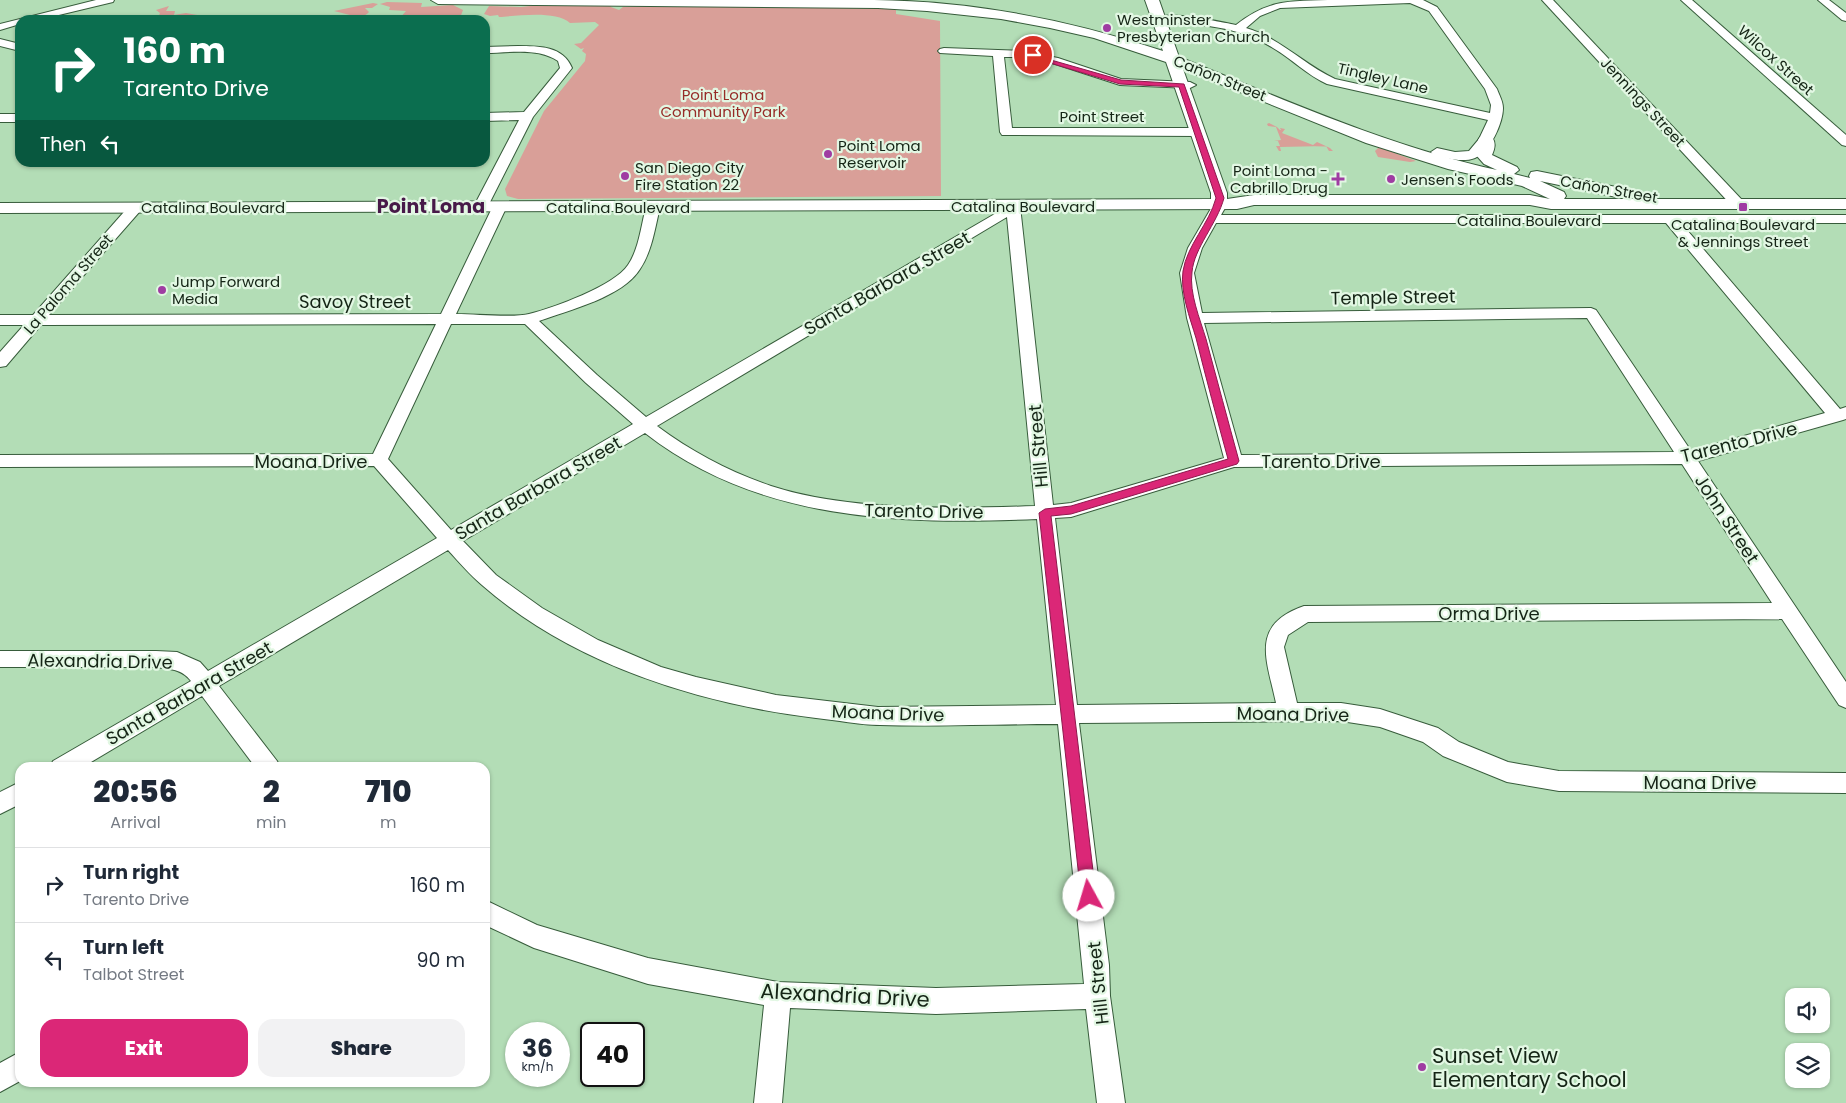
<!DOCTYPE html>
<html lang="en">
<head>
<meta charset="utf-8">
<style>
  :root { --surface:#fff; --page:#f2f2f3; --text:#1f2937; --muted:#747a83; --line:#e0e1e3; --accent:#db2777 }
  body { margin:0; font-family:Poppins,sans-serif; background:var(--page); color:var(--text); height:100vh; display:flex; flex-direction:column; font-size:19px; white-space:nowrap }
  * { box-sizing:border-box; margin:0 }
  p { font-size:16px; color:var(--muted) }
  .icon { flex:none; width:28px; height:28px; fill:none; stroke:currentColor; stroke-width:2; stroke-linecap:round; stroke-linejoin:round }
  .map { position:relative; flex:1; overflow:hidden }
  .sheet { position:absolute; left:15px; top:762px; width:475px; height:325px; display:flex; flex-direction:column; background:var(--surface); border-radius:15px; box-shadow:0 1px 4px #0004 }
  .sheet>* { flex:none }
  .hud { position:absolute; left:15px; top:15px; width:475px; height:152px; border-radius:15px; box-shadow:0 1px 4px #0004; background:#0b6e4f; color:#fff; overflow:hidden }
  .controls { position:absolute; left:1785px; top:988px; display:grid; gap:10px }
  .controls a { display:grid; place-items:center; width:45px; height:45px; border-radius:10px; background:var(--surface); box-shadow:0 1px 4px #0004; font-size:25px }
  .speed { position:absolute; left:505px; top:1022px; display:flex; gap:10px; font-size:25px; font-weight:700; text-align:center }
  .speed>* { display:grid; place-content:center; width:65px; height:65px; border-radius:50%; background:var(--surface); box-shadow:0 1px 4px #0004; line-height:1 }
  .speed small { font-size:12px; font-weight:400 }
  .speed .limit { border:2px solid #111; border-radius:8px; background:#fff; color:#111 }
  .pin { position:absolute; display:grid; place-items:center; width:42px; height:42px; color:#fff; margin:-21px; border:2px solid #fff; border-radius:50%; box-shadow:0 1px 5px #0007 }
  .me { position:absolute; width:55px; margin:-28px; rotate:354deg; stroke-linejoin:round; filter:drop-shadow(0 0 4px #0008) }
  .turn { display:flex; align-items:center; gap:18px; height:105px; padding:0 25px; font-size:22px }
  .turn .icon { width:65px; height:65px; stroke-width:2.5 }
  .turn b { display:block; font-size:35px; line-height:42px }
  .then { display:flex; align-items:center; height:48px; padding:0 25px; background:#0003; gap:10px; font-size:19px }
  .eta { display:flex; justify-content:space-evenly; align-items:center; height:85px; text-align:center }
  .eta b { font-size:30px; font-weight:800; line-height:35px }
  .button { display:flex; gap:10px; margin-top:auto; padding:10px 25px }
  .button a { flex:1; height:58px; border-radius:15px; background:var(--accent); color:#fff; font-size:20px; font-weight:800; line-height:58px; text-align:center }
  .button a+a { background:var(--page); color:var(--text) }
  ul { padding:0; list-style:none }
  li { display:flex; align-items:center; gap:15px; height:75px; padding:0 25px; border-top:1px solid var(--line) }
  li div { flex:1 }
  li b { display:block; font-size:19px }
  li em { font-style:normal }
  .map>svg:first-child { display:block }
  .green { fill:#d99f98 }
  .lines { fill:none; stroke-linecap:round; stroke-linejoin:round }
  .minor-casing { stroke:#375c3b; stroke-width:2 }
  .major-casing { stroke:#375c3b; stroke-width:2 }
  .minor { fill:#fff; fill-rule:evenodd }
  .major { fill:#fff; fill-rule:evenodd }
  .route { fill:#db2777; stroke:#8e194d }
  .poi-dot { fill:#9f3ca2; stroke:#e2f7e3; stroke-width:2 }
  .labels { text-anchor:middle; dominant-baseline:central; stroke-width:4.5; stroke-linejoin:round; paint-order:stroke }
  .far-poi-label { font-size:15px; fill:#152516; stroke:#e2f7e3; text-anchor:start }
  .far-street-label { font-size:15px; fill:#152516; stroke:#e2f7e3 }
  .far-park-label { font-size:15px; fill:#972c28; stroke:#e2f7e3 }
  .street-label { font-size:18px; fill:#152516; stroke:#e2f7e3 }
  .far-district-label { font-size:19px; font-weight:bold; fill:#481949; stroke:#e2f7e3 }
  .near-street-label { font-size:21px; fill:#152516; stroke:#e2f7e3 }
  .near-poi-label { font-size:21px; fill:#152516; stroke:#e2f7e3; text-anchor:start }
</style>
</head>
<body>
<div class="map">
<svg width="1846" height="1103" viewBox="0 0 1846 1103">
  <rect width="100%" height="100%" fill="#b3ddb6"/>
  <g class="green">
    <path d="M 387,2 L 422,3 L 421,7 L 453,5 L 463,10 L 460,18 C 452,18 447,17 440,16 C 427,15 414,22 400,18 L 406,11 L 389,10 L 390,7 L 380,4 Z"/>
    <path d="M 373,3 L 378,4 L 372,8 L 365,8 L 369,12 C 364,17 355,21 347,18 L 350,15 L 334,11 Z"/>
    <path d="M 549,4 L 610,4 L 611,7 L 619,10 L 623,7 L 656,5 L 896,9 L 896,14 L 940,21 L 941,196 L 518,199 L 507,196 L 505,189 L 544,111 L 585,61 L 586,54 L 582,51 L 584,48 L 581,49 L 574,44 L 581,43 L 599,25 L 595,22 L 570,23 C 556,10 517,16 499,17 L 498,15 L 490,16 L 484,14 L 489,6 L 521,7 Z"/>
    <polygon points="169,6 166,11 175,11 174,15 186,13 225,20 162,20 158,18 160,13 156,10"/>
    <polygon points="1269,123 1277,127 1280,130 1281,130 1280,128 1285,129 1282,133 1313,145 1317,142 1330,148 1333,151 1329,151 1326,146 1280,147 1281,151 1279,151 1276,146 1280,146 1278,141 1274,141 1281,140 1276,127 1268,126 1267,124"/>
    <polygon points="1379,147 1416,161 1410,162 1378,157 1375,151"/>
  </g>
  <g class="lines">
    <defs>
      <g id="minor">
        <polygon points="96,0 114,0 113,2 38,20 20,20 20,24 0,30 0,24"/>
        <path d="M 1328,0 L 1423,0 L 1437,7 L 1497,89 C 1499,95 1503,101 1503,108 C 1503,123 1490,152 1475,158 C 1462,163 1446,158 1433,155 L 1431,152 L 1437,148 L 1455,152 L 1469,151 L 1479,139 L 1488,120 L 1327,84 C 1307,75 1292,59 1273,48 C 1239,26 1199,24 1159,22 L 1154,19 C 1164,10 1222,22 1236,25 C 1268,0 1288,1 1328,0 ZM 1410,3 L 1429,11 L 1485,89 L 1491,105 L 1490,113 L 1335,79 C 1303,64 1280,38 1246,28 L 1260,16 L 1280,8 Z"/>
        <polygon points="1542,0 1553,0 1743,201 1745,204 1743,207 1733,207"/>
        <polygon points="1681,0 1692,0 1846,135 1846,146 1842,145"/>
        <polygon points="1818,0 1829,0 1846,13 1846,21 1842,20"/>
        <polygon points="0,39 20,44 20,51 0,46"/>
        <path d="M 518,46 C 539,46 563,46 572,68 L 533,117 L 488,206 L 481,210 L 474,206 L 519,120 L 485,121 L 485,113 L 524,112 L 560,68 L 558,61 C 538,47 508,53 485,53 L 485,47 Z"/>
        <polygon points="944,48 1022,51 1058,58 1121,79 1190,82 1196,85 1190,88 1120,85 1052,63 1022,57 1004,57 1012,128 1197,128 1203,132 1197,136 1002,135 1000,132 993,56 940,53 938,51 940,49"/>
        <rect x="0" y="114" width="20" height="8"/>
        <path d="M 500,202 L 507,206 L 456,314 C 475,314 513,318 529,314 C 553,308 614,286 628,265 C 639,249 641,226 646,207 L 653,203 L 660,207 C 655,228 652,251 640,269 C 623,297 569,310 539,321 L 597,375 L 646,417 L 993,215 L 1008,203 L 1018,203 L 1020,206 L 1053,505 L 1071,503 L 1224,458 L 1187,318 L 1180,273 L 1188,248 L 1213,205 L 1223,205 L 1225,208 L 1221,215 L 1846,215 L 1846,223 L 1681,223 L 1840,409 L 1846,407 L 1846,419 L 1843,420 L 1698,461 L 1846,682 L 1846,708 L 1839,705 L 1782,619 L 1308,622 L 1288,635 L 1284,647 L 1297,703 L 1341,703 L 1380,709 L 1438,728 L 1459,742 L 1508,762 L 1559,771 L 1846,773 L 1846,793 L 1559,791 L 1507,782 L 1443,756 L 1423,742 L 1380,727 L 1341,721 L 1079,723 L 1109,965 L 1110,996 L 1125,1103 L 1097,1103 L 1086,1009 L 936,1014 L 790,1008 L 782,1103 L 754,1103 L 764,1005 L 648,984 L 534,948 L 485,925 L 485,900 L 537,925 L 648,958 L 778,982 L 936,988 L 1084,984 L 1058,724 C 999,724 939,727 880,725 C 859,725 837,720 816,718 C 699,704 572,664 482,585 C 470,575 459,562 448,550 L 219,686 L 277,761 L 280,768 L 256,768 L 202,696 L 81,768 L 50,768 L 53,761 L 191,681 C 182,669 170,669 156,667 L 0,667 L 0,651 L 156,651 L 177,652 L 200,662 L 208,671 L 437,538 L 374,466 L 0,467 L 0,455 L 373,454 L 436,324 L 41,325 L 6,366 L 0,367 L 0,352 L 24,325 L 0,325 L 0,315 L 33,315 L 131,204 L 136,203 L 143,207 L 141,210 L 49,315 L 441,314 L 493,206 ZM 1007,217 L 1035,506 C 955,509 847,511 771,486 C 730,472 692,452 657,426 ZM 1216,223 L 1666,223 L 1825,413 L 1691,451 L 1596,310 L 1591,308 L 1202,313 L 1194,273 L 1202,248 ZM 1587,318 L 1674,452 L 1241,455 L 1204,323 ZM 451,324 L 525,324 L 586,383 L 633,424 L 451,530 L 388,459 ZM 645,433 C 758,521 899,525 1037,519 L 1056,705 L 878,707 L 776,695 L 696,677 L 661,667 L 598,640 L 542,608 L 496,575 L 463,541 ZM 1682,464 L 1772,603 L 1304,606 C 1249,625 1267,660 1276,703 L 1077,705 L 1055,518 L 1071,517 L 1234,467 Z"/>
        <polygon points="20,782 20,804 0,814 0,792"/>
        <polygon points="20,1052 20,1081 0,1092 0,1063"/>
      </g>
      <path id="major" d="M 431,0 L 874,0 C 972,1 1070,20 1163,51 L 1145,0 L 1159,0 L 1179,57 C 1283,99 1387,146 1497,170 L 1484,164 L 1476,155 L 1479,147 L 1478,140 L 1480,137 L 1492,137 C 1496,143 1495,148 1492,155 L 1517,167 L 1519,170 L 1514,174 L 1530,178 L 1529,176 L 1531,172 L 1537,171 L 1621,188 L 1627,189 L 1629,193 L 1627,197 L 1621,198 L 1540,181 L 1564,192 L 1566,196 L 1564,199 L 1846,199 L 1846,209 L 1551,209 L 1530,205 L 1254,205 L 1237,209 L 0,213 L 0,203 L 1211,199 L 1211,193 L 1166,62 L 1094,38 L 1050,28 L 1001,19 L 927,11 L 878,8 L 438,4 ZM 1183,69 L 1366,143 L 1448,169 L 1522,186 L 1550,199 L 1530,195 L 1254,195 L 1227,199 L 1227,193 Z"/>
    </defs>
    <use href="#minor" class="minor-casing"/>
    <use href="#major" class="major-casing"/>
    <use href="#minor" class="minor"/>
    <use href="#major" class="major"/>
  </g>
  <path class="route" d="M 1030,54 L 1121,80 L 1184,84 L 1224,198 C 1217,224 1194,248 1192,272 C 1189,293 1200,319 1206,339 C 1217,380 1228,421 1239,461 L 1237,464 L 1071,514 L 1051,516 L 1096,896 L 1094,901 L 1089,903 L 1084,901 L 1081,896 L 1039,513 L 1045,509 L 1071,506 L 1228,459 C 1217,419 1206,378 1196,338 C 1190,318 1180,292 1183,271 C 1187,245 1209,224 1216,198 L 1179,87 L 1120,84 L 1030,57 Z"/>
  <g class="poi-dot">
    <circle cx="1107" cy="28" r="5"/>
    <circle cx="828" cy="154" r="5"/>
    <circle cx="625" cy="176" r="5"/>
    <path d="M1335.5 171.5h5v5h5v5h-5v5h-5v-5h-5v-5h5z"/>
    <circle cx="1391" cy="179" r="5"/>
    <rect x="1738" y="202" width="10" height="10" rx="2.5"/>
    <circle cx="162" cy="290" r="5"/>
    <circle cx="1422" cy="1067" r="5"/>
  </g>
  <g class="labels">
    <g class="far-poi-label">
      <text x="1117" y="19">Westminster<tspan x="1117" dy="17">Presbyterian Church</tspan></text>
      <text x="838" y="145">Point Loma<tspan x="838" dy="17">Reservoir</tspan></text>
      <text x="635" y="167">San Diego City<tspan x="635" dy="17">Fire Station 22</tspan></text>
      <text x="1328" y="170" text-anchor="end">Point Loma -<tspan x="1328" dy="17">Cabrillo Drug</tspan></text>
      <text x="1401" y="179">Jensen's Foods</text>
      <text x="1743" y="224" text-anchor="middle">Catalina Boulevard<tspan x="1743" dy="17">&amp; Jennings Street</tspan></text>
      <text x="172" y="281">Jump Forward<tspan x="172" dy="17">Media</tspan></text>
    </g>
    <g class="far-street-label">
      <text transform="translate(1776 60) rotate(42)">Wilcox Street</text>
      <text transform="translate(1220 78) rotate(22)">Cañon Street</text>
      <text transform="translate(1383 78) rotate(13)">Tingley Lane</text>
      <text transform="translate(1643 102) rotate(47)">Jennings Street</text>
      <text x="1102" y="116">Point Street</text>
      <text transform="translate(1609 189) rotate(10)">Cañon Street</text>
      <text x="1023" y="206">Catalina Boulevard</text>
      <text x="213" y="207">Catalina Boulevard</text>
      <text x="618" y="207">Catalina Boulevard</text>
      <text x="1529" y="220">Catalina Boulevard</text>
      <text transform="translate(68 284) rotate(-49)">La Paloma Street</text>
    </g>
    <g class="far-park-label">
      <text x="723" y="94">Point Loma<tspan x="723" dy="17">Community Park</tspan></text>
    </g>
    <g class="street-label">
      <text transform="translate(887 283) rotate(-30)">Santa Barbara Street</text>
      <text transform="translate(1393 297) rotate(-1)">Temple Street</text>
      <text x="355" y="301">Savoy Street</text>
      <text transform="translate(1739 442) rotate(-14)">Tarento Drive</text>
      <text transform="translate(1038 446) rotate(-95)">Hill Street</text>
      <text x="311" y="461">Moana Drive</text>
      <text x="1321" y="461">Tarento Drive</text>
      <text transform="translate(538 488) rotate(-30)">Santa Barbara Street</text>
      <text transform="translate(924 511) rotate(1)">Tarento Drive</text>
      <text transform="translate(1727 519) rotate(57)">John Street</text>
      <text x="1489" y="613">Orma Drive</text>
      <text transform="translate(100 661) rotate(1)">Alexandria Drive</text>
      <text transform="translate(189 693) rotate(-30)">Santa Barbara Street</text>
      <text transform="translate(888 713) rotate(2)">Moana Drive</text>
      <text transform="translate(1293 714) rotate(1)">Moana Drive</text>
      <text x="1700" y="782">Moana Drive</text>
      <text transform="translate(1098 983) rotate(-96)">Hill Street</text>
    </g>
    <g class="far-district-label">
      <text x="431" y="206">Point Loma</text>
    </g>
    <g class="near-street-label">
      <text transform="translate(845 995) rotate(3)">Alexandria Drive</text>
    </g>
    <g class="near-poi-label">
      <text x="1432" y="1055">Sunset View<tspan x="1432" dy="24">Elementary School</tspan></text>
    </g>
  </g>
</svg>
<div class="controls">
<a><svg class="icon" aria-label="sound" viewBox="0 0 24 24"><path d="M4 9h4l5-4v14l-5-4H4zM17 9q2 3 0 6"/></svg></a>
<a><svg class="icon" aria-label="layers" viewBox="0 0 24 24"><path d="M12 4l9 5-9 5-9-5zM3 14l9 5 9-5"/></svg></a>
</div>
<div class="speed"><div>36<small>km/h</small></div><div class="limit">40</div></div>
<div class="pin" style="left:1033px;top:55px;background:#d93025"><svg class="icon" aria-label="arrive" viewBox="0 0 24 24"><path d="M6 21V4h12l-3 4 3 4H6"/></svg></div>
<svg class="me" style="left:1089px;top:896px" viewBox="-20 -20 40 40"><circle r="19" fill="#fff"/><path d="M0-13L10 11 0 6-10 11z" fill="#db2777"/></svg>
<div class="hud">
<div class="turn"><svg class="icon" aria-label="right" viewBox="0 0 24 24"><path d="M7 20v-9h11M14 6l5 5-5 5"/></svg><div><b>160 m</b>Tarento Drive</div></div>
<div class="then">Then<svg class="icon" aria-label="left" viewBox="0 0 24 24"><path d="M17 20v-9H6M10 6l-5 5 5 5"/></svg></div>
</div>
<section class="sheet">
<div class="eta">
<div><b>20:56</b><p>Arrival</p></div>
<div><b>2</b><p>min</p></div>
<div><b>710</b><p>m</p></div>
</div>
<ul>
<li><svg class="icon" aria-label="right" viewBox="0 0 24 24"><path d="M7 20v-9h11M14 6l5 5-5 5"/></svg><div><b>Turn right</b><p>Tarento Drive</p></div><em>160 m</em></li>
<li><svg class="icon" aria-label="left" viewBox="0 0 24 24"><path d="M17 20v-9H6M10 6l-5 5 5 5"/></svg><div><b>Turn left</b><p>Talbot Street</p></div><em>90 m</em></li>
</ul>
<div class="button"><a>Exit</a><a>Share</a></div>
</section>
</div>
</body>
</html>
